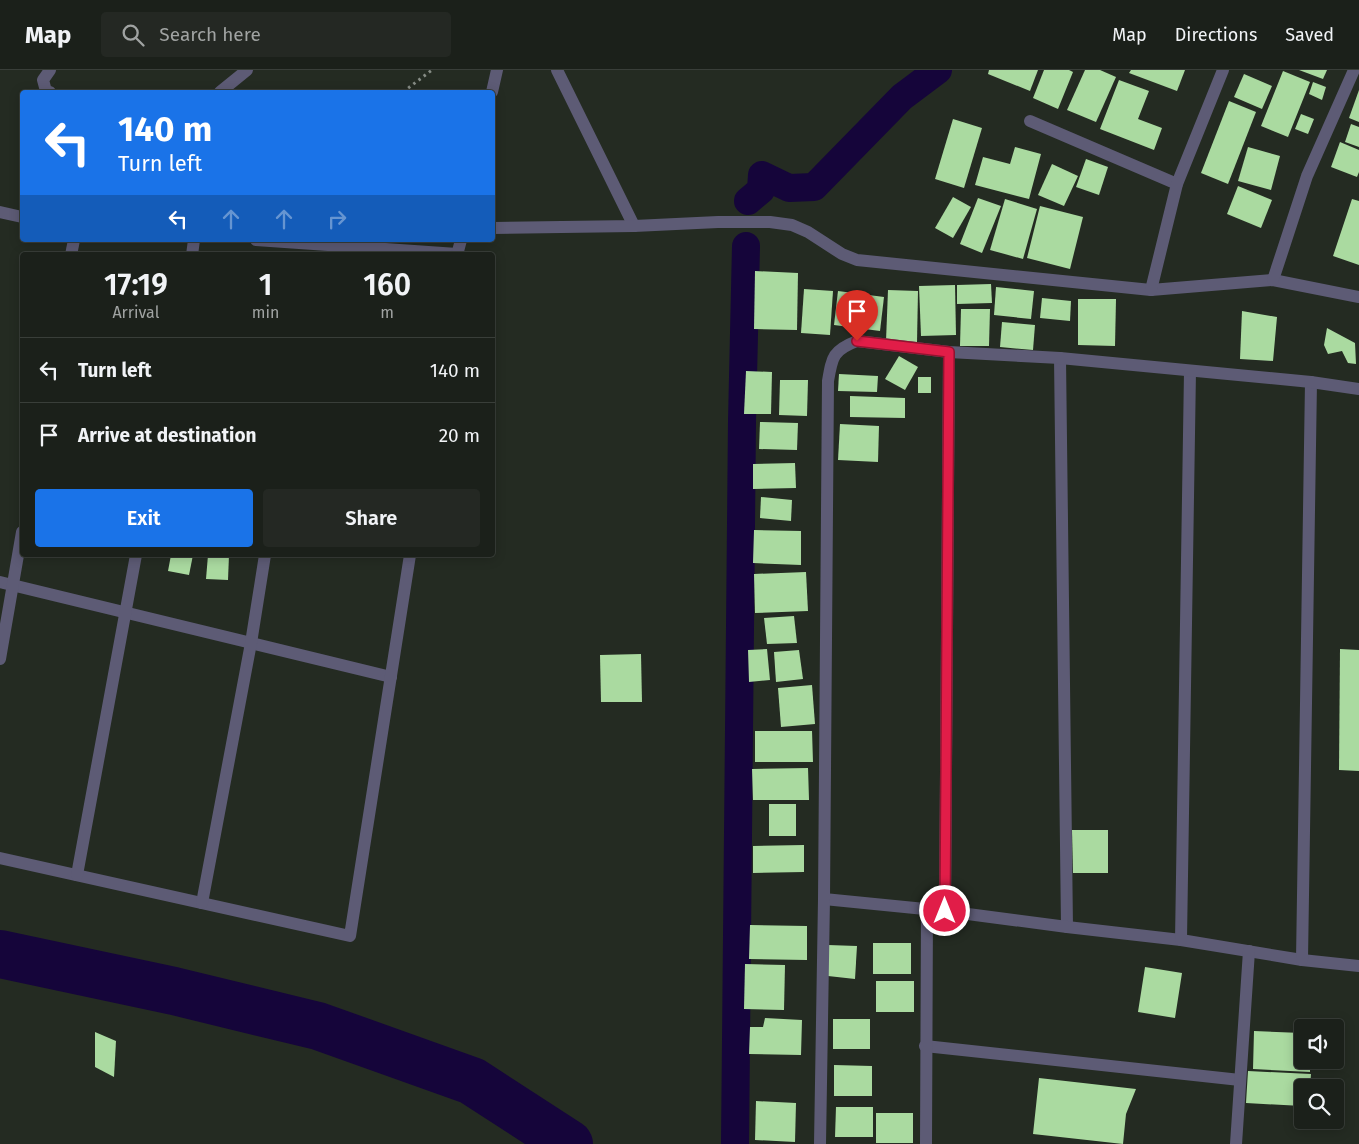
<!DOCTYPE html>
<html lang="en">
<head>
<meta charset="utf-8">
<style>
  :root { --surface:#1b201a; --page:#242823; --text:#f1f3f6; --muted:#a0a3a2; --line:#393e39; --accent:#1a73e8 }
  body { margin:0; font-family:"Fira Sans",sans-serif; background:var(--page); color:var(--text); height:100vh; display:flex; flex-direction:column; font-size:19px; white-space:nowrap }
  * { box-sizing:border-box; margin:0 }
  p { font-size:16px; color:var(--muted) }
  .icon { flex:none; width:28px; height:28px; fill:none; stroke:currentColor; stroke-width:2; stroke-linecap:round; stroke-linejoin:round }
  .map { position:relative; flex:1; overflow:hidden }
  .details { position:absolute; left:20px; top:182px; width:475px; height:305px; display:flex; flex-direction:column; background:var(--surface); border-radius:5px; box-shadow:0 2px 12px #0003,0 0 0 1px var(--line) }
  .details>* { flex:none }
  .guide { position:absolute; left:20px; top:20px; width:475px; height:152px; border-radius:5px; box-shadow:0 2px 12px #0003,0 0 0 1px var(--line); background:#1a73e8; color:#fff; overflow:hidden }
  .fabs { position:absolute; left:1294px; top:949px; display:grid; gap:10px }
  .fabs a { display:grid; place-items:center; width:50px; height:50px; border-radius:5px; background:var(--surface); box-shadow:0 2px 12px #0003,0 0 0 1px var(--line); font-size:25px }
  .pin { position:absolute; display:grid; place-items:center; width:42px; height:42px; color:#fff; margin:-51px -21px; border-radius:50% 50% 50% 0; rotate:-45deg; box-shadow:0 0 5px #0007 }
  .pin .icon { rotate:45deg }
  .me { position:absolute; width:55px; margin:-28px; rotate:0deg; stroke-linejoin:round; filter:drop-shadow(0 0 4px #0008) }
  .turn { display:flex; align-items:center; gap:18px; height:105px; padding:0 15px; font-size:22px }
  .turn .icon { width:65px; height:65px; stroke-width:2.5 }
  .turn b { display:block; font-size:35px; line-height:42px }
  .lanes { display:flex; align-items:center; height:48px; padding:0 15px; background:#0003; justify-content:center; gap:25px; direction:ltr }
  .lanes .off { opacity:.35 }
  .eta { display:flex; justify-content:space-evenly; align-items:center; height:85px; text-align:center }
  .eta b { font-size:30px; font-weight:600; line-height:35px }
  .button { display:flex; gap:10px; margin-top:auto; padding:10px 15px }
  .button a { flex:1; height:58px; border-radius:5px; background:var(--accent); color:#fff; font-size:20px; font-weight:600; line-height:58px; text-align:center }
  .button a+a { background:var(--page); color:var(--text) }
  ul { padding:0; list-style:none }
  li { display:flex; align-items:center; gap:15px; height:65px; padding:0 15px; border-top:1px solid var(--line) }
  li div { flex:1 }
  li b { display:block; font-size:19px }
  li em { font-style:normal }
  header { display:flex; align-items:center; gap:30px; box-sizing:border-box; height:70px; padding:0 25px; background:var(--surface); border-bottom:1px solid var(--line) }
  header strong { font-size:24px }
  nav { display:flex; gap:28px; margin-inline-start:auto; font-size:18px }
  .search { width:350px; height:45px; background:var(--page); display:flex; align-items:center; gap:12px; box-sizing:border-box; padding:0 18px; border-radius:5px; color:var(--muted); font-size:19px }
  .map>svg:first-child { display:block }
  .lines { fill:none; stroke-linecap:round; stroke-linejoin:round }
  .canal { stroke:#15053a; stroke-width:28 }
  .river { stroke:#15053a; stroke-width:48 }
  .building { fill:#aadaa0 }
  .path { stroke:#868c85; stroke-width:3; stroke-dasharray:2.5 4; stroke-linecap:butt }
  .street { stroke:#5d5b75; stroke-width:12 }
  .route-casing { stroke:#92132f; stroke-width:12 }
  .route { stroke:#e11d48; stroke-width:9 }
</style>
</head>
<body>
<header>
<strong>Map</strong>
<div class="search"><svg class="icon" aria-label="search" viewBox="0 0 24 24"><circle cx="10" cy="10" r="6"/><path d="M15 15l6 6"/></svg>Search here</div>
<nav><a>Map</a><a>Directions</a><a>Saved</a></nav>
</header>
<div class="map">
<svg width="1359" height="1074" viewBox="0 0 1359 1074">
  <rect width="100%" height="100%" fill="#242b22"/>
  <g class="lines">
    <g class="canal">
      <polyline points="748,131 761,120 762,105 789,118 814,117 902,27 938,0"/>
      <polyline points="735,1074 742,351 746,176"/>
    </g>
    <polyline class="river" points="0,884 174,921 318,956 472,1011 569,1074"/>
  </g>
  <g class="building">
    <polygon points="989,0 1038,0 1030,21 988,4"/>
    <polygon points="1044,0 1069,0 1073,2 1058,39 1033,28"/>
    <polygon points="1085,0 1100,0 1116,7 1096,52 1067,40"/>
    <polygon points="1131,0 1185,0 1177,21 1129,3"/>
    <polygon points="1299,0 1327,0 1323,9"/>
    <polygon points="1283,1 1310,12 1288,67 1261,56"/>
    <polygon points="1244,4 1272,16 1262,39 1234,27"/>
    <polygon points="1119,10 1149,21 1138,49 1162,58 1154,80 1100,59"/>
    <polygon points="1313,12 1326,17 1322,30 1309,24"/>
    <polygon points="1359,20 1359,52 1349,48"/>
    <polygon points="1229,31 1256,42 1228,114 1201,103"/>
    <polygon points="1301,44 1314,49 1308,64 1295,59"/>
    <polygon points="953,49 982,58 964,118 935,109"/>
    <polygon points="1351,54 1359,57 1359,77 1345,72"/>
    <polygon points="1340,72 1359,80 1359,102 1357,107 1331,97"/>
    <polygon points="1015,77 1041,84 1029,129 975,115 983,87 1010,94"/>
    <polygon points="1248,77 1280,86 1271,120 1238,111"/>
    <polygon points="1086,89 1108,97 1099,125 1076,117"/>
    <polygon points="1052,94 1078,106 1064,136 1038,125"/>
    <polygon points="1238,116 1272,130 1261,158 1227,144"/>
    <polygon points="953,127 971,137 953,168 935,158"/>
    <polygon points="978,128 1001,136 982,183 960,174"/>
    <polygon points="1005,129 1037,139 1023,189 990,180"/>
    <polygon points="1352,129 1359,131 1359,195 1333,186"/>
    <polygon points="1040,136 1083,147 1070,199 1027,188"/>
    <polygon points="755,201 798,203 797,260 754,259"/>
    <polygon points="991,214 992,233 957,234 957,215"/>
    <polygon points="955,215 956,265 921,266 919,216"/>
    <polygon points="996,217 1034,221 1031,249 994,245"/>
    <polygon points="804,219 833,221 830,265 801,263"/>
    <polygon points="888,220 918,221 917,272 886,271"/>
    <polygon points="838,221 884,227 880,261 834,255"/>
    <polygon points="1042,228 1071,231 1070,251 1040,248"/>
    <polygon points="1078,229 1116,229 1115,276 1078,275"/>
    <polygon points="961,239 990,239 989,276 960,276"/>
    <polygon points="1242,241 1277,247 1273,291 1240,289"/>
    <polygon points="1002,252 1035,255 1033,280 1000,277"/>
    <polygon points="1327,258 1355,273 1356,294 1348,293 1342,281 1328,284 1324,275"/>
    <polygon points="899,286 918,297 905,320 885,309"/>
    <polygon points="746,301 772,302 771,344 744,344"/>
    <polygon points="839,304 878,306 877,322 838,321"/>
    <rect x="918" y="307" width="13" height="16"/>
    <polygon points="780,310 808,310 807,346 779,345"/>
    <polygon points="850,326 905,328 905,348 850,347"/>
    <polygon points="760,352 798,353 797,380 759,379"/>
    <polygon points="840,354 879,356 878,392 838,390"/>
    <polygon points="795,393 796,418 753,419 753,394"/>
    <polygon points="761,427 792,430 791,451 760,448"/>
    <polygon points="754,460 801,461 801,495 753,493"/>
    <polygon points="171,485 193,485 189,505 168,501"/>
    <polygon points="208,485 229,485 228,510 206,509"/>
    <polygon points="806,502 808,541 755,543 754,504"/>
    <polygon points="794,546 797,573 767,574 764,548"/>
    <polygon points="767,579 770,610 749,612 748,580"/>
    <polygon points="1340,579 1359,580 1359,701 1339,700"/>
    <polygon points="799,580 803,609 776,612 774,582"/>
    <polygon points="641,584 642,632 601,632 600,585"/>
    <polygon points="812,615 815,654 781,657 778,618"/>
    <polygon points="755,661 812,661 813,692 755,692"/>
    <polygon points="808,698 809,730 753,730 752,699"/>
    <rect x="769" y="734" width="27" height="32"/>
    <polygon points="1072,760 1108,760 1108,803 1073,803"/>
    <polygon points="804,775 804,802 753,803 753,776"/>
    <polygon points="750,855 807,856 807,890 749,889"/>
    <rect x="873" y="873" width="38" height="31"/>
    <polygon points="828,875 857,876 855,909 828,906"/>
    <polygon points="745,894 785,895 784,940 744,939"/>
    <polygon points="1145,897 1182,903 1175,948 1138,942"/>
    <rect x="876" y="911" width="38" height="31"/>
    <polygon points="765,948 802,950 801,985 749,984 750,957 763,957"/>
    <rect x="833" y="949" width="37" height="30"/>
    <polygon points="1254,961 1302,963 1302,990 1310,990 1310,1002 1253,999"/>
    <polygon points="95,962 116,971 114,1007 95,997"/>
    <polygon points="834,995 872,996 872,1026 834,1026"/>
    <polygon points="1248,1001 1311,1004 1310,1018 1302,1018 1302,1036 1246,1033"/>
    <polygon points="1039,1008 1136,1019 1126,1044 1123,1074 1033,1064"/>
    <polygon points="756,1031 796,1033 795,1072 755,1070"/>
    <polygon points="836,1037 873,1037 873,1067 835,1067"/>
    <rect x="876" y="1043" width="37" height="30"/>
  </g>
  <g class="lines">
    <polyline class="path" points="403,22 432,0"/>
    <g class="street">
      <polyline points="557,0 634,156"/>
      <polyline points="50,22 46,21 43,10 50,0"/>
      <polyline points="220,22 247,0"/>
      <polyline points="492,22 497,0"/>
      <polyline points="1030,51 1177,114"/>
      <polyline points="0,142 22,147"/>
      <polyline points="492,158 634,156 718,152 770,152 792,155 808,162 842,184 857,190 1151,220 1273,210 1359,227"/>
      <polyline points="256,170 457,184"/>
      <polyline points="71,185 74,170"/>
      <polyline points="192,185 194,170"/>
      <polyline points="457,185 461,170"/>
      <polyline points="1273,210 1307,106 1354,0"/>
      <polyline points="1151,220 1177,114 1223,0"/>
      <polyline points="1060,288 1067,857"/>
      <polyline points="0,512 391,607"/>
      <polyline points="0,589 22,462"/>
      <polyline points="0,788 350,866 410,485"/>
      <polyline points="77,805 136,485"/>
      <polyline points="824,829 945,841 1067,857 1181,870 1302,890 1359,896"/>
      <polyline points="202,833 251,573 265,485"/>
      <polyline points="945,841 949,282"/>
      <polyline points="1181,870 1190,301"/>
      <polyline points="1302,890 1311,312"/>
      <polyline points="925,976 1240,1010"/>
      <path d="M 820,1074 L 824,829 L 828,311 C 832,287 833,280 857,271 L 949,282 L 1060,288 L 1311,312 L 1359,319"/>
      <polyline points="926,1074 927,839"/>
      <polyline points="1236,1074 1249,881"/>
    </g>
  </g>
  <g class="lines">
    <defs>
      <polyline id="route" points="857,271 949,282 945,841"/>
    </defs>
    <use href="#route" class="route-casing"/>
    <use href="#route" class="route"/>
  </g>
</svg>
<div class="fabs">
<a><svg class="icon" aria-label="sound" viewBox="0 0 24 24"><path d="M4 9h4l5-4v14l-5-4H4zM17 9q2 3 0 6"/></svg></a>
<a><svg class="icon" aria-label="search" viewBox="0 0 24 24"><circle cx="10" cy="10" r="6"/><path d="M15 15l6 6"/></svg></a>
</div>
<div class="pin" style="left:857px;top:271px;background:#d93025"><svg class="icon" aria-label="arrive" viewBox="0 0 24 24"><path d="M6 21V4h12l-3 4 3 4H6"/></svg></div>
<svg class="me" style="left:945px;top:841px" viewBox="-20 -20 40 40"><circle r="17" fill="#e11d48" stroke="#fff" stroke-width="3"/><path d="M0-11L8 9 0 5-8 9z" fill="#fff"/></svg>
<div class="guide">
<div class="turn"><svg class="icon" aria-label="left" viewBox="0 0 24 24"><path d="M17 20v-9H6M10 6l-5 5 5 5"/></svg><div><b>140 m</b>Turn left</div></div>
<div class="lanes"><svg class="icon" aria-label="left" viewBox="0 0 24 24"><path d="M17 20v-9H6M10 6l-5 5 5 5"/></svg><svg class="icon off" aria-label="ahead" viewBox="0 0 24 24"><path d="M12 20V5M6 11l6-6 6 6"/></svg><svg class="icon off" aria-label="ahead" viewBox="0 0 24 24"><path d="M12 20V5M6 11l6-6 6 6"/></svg><svg class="icon off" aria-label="right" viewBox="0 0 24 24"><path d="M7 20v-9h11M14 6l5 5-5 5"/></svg></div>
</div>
<section class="details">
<div class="eta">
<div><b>17:19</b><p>Arrival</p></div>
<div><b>1</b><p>min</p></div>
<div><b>160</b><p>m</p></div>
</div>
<ul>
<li><svg class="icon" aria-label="left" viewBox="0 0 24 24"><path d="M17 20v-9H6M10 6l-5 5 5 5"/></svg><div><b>Turn left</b></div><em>140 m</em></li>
<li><svg class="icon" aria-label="arrive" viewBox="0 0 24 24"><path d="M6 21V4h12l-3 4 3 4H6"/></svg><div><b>Arrive at destination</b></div><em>20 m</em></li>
</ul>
<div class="button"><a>Exit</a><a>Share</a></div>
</section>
</div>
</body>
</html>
